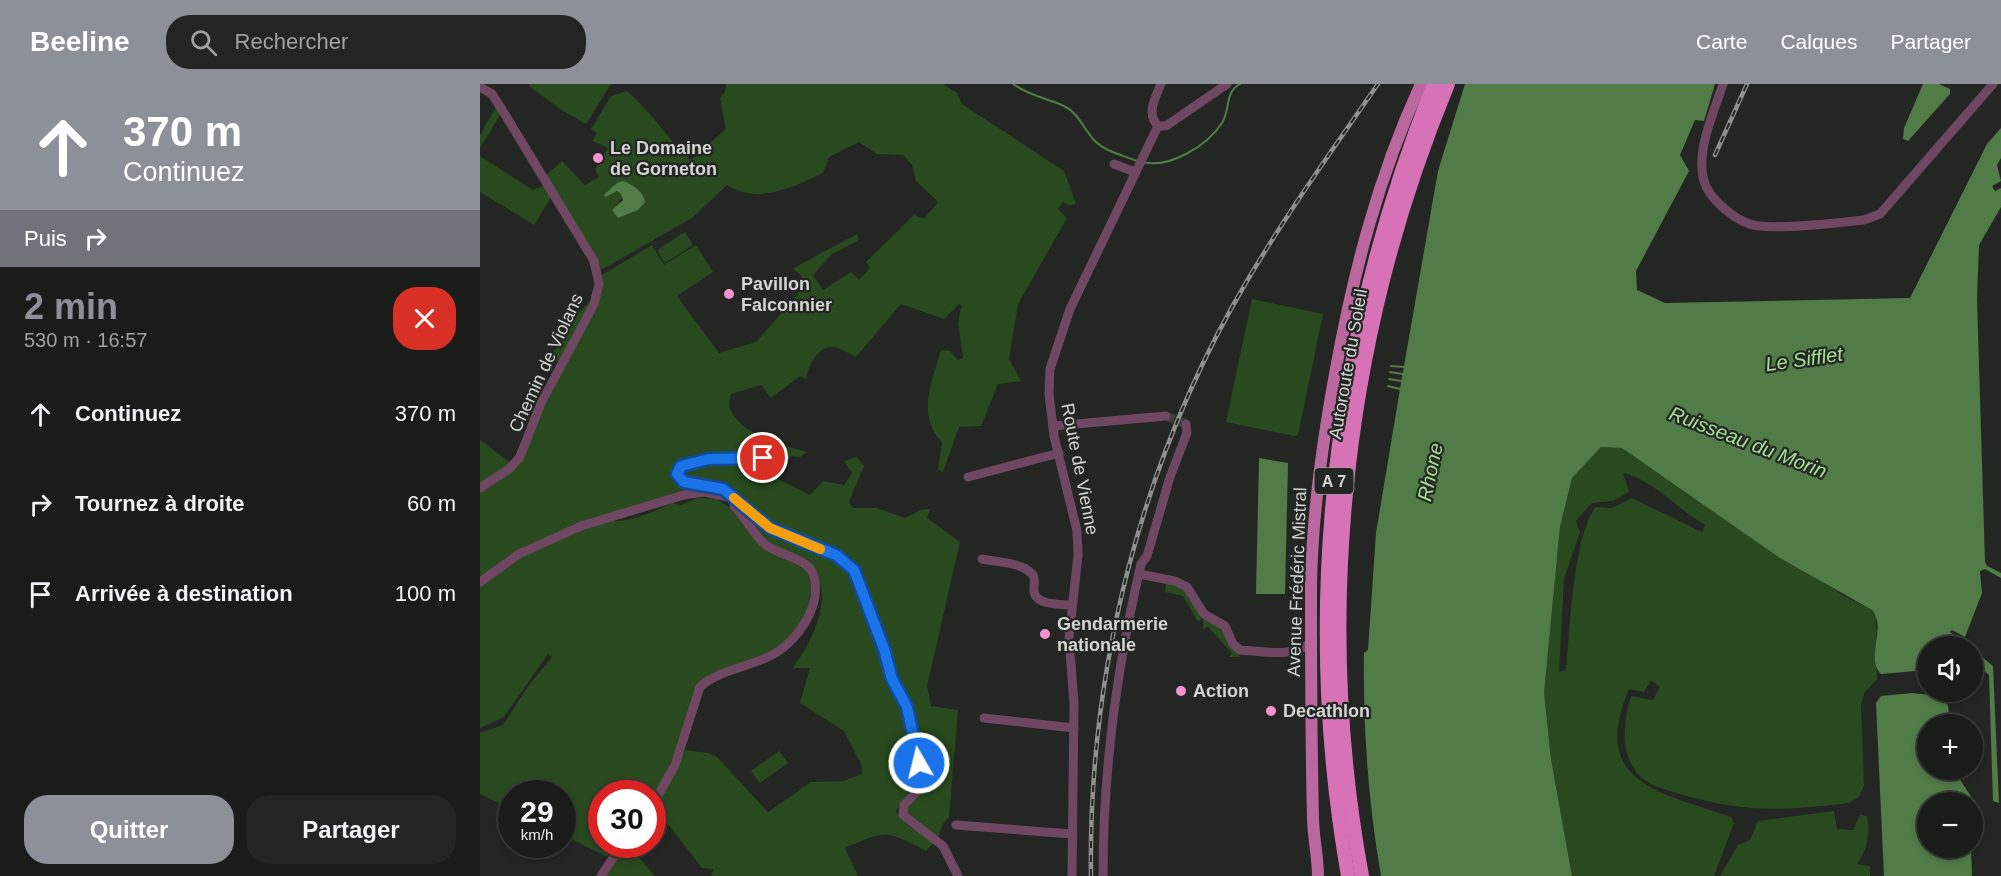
<!DOCTYPE html>
<html lang="fr">
<head>
<meta charset="utf-8">
<style>
  :root { --surface:#1a1c1a; --page:#232523; --text:#f1f3f6; --muted:#9fa1a2; --line:#383a39; --accent:#8c9099 }
  body { margin:0; font-family:Arial,sans-serif; background:var(--page); color:var(--text); height:100vh; display:flex; flex-direction:column; font-size:22px; white-space:nowrap }
  * { box-sizing:border-box; margin:0 }
  p { font-size:20px; color:var(--muted) }
  .icon { flex:none; width:33px; height:33px; fill:none; stroke:currentColor; stroke-width:2; stroke-linecap:round; stroke-linejoin:round }
  .map { position:relative; flex:1; overflow:hidden }
  .side { display:flex; flex-direction:column; background:var(--surface); width:480px }
  .side>* { flex:none }
  .hud { background:#8c9099; color:#fff; overflow:hidden }
  .controls { position:absolute; left:1437px; top:552px; display:grid; gap:12px }
  .controls a { display:grid; place-items:center; width:66px; height:66px; border-radius:50%; background:var(--surface); box-shadow:0 3px 9px #0003,0 0 0 2px var(--line); font-size:30px }
  .speed { position:absolute; left:18px; top:696px; display:flex; gap:12px; font-size:30px; font-weight:700; text-align:center }
  .speed>* { display:grid; place-content:center; width:78px; height:78px; border-radius:50%; background:var(--surface); box-shadow:0 3px 9px #0003,0 0 0 2px var(--line); line-height:1 }
  .speed small { font-size:15px; font-weight:400 }
  .speed .limit { border:9px solid #d22; background:#fff; color:#111 }
  .pin { position:absolute; display:grid; place-items:center; width:51px; height:51px; color:#fff; margin:-26px; border:3px solid #fff; border-radius:50%; box-shadow:0 2px 6px #0007 }
  .me { position:absolute; width:66px; margin:-33px; rotate:352deg; stroke-linejoin:round; filter:drop-shadow(0 0 4px #0008) }
  .turn { display:flex; align-items:center; gap:21px; height:126px; padding:0 24px; font-size:27px }
  .turn .icon { width:78px; height:78px; stroke-width:2.5 }
  .turn b { display:block; font-size:42px; line-height:51px }
  .then { display:flex; align-items:center; height:57px; padding:0 24px; background:#0003; gap:12px; font-size:22px }
  .round { display:grid; place-items:center; flex:none; width:63px; height:63px; border-radius:24px; background:var(--page) }
  .summary { display:flex; align-items:center; justify-content:space-between; height:102px; padding:0 24px }
  h1 { font-size:36px; font-weight:600; line-height:45px; color:var(--accent) }
  .action { display:flex; gap:12px; margin-top:auto; padding:12px 24px }
  .action a { flex:1; height:69px; border-radius:24px; background:var(--accent); color:#fff; font-size:24px; font-weight:600; line-height:69px; text-align:center }
  .action a+a { background:var(--page); color:var(--text) }
  ul { padding:0; list-style:none }
  li { display:flex; align-items:center; gap:18px; height:90px; padding:0 24px }
  li div { flex:1 }
  li b { display:block; font-size:22px }
  li em { font-style:normal }
  header { display:flex; align-items:center; gap:36px; box-sizing:border-box; height:84px; padding:0 30px; background:var(--accent); color:#fff }
  header strong { font-size:28px }
  nav { display:flex; gap:33px; margin-inline-start:auto; font-size:21px }
  .search { width:420px; height:54px; background:var(--page); display:flex; align-items:center; gap:15px; box-sizing:border-box; padding:0 21px; border-radius:24px; color:var(--muted); font-size:22px }
  main { display:flex; flex:1; min-height:0 }
  .map>svg:first-child { display:block }
  .green { fill:#284a1e; fill-rule:evenodd }
  .water { fill:#527c47 }
  .lines { fill:none; stroke-linecap:round; stroke-linejoin:round }
  .stream { stroke:#527c47; stroke-width:2 }
  .minor-tunnel { stroke:#3d403c; stroke-width:9; stroke-dasharray:9 4.5; stroke-linecap:butt }
  .minor { stroke:#704762; stroke-width:9 }
  .major { stroke:#ba669f; stroke-width:12 }
  .highway { stroke:#d772b7; stroke-width:14 }
  .rail-casing { stroke:#8e918e; stroke-width:4.5 }
  .rail { stroke:#232622; stroke-width:2; stroke-dasharray:7; stroke-linecap:butt }
  .route-casing { stroke:#114b97; stroke-width:15 }
  .route { stroke:#1a73e8; stroke-width:10 }
  .slow { stroke:#f59e0b; stroke-width:10 }
  .poi-dot { fill:#f491d3; stroke:#232622; stroke-width:2 }
  .labels { text-anchor:middle; dominant-baseline:central; stroke-width:4.5; stroke-linejoin:round; paint-order:stroke }
  .shield { fill:#232622; stroke:#9ea09d; stroke-width:1.5 }
  .shield-label { font-size:16px; font-weight:bold; fill:#d2d5d2 }
  .poi-label { font-size:18px; font-weight:bold; fill:#d2d5d2; stroke:#232622; text-anchor:start }
  .street-label { font-size:18px; fill:#d2d5d2; stroke:#232622 }
  .water-label { font-size:20px; font-style:italic; fill:#a3e093; stroke:#232622 }
</style>
</head>
<body>
<header>
<strong>Beeline</strong>
<div class="search"><svg class="icon" aria-label="search" viewBox="0 0 24 24"><circle cx="10" cy="10" r="6"/><path d="M15 15l6 6"/></svg>Rechercher</div>
<nav><a>Carte</a><a>Calques</a><a>Partager</a></nav>
</header>
<main>
<section class="side">
<div class="hud">
<div class="turn"><svg class="icon" aria-label="ahead" viewBox="0 0 24 24"><path d="M12 20V5M6 11l6-6 6 6"/></svg><div><b>370 m</b>Continuez</div></div>
<div class="then">Puis<svg class="icon" aria-label="right" viewBox="0 0 24 24"><path d="M7 20v-9h11M14 6l5 5-5 5"/></svg></div>
</div>
<div class="summary"><div><h1>2 min</h1><p>530 m · 16:57</p></div><a class="round" style="background:#d93025;color:#fff"><svg class="icon" aria-label="close" viewBox="0 0 24 24"><path d="M6 6l12 12M18 6L6 18"/></svg></a></div>
<ul>
<li><svg class="icon" aria-label="ahead" viewBox="0 0 24 24"><path d="M12 20V5M6 11l6-6 6 6"/></svg><div><b>Continuez</b></div><em>370 m</em></li>
<li><svg class="icon" aria-label="right" viewBox="0 0 24 24"><path d="M7 20v-9h11M14 6l5 5-5 5"/></svg><div><b>Tournez à droite</b></div><em>60 m</em></li>
<li><svg class="icon" aria-label="arrive" viewBox="0 0 24 24"><path d="M6 21V4h12l-3 4 3 4H6"/></svg><div><b>Arrivée à destination</b></div><em>100 m</em></li>
</ul>
<div class="action"><a>Quitter</a><a>Partager</a></div>
</section>
<div class="map">
<svg width="1521" height="792" viewBox="0 0 1521 792">
  <rect width="100%" height="100%" fill="#232622"/>
  <g class="green">
    <polygon points="50,0 131,0 106,40 80,25 49,2"/>
    <path d="M 246,0 L 463,0 L 477,9 L 482,20 L 584,87 L 596,119 L 590,122 L 583,118 L 578,125 L 587,134 L 538,220 L 529,275 L 541,297 L 518,300 L 501,342 L 479,343 L 463,388 L 458,386 L 462,358 C 436,331 452,297 461,266 L 470,267 L 478,276 L 483,274 L 478,238 L 482,221 L 479,220 L 464,235 L 421,220 L 376,273 C 370,270 360,264 353,263 C 337,262 328,283 326,295 L 320,292 L 291,314 L 281,301 L 251,310 L 249,322 C 259,351 301,360 327,368 L 320,373 L 296,371 L 231,371 L 195,392 L 227,404 L 124,432 L 0,493 L 0,407 L 24,391 L 59,331 L 120,208 L 122,191 L 172,161 L 184,181 L 216,161 L 233,188 L 197,212 L 239,269 L 276,258 L 325,202 L 321,191 L 313,185 L 319,181 L 377,150 L 379,156 L 352,170 L 333,191 L 343,206 L 371,188 L 379,196 L 390,184 L 386,178 L 434,131 L 444,135 L 458,118 L 436,97 L 432,81 L 423,71 L 397,70 L 379,58 L 349,73 L 343,89 C 313,103 279,121 247,101 L 212,134 L 121,186 L 66,91 L 82,77 L 105,101 L 119,93 L 115,85 L 128,64 L 112,57 L 117,49 L 111,45 L 131,12 L 147,7 C 172,28 187,55 211,76 L 246,45 L 240,14 L 245,7 ZM 143,97 L 156,104 L 132,128 L 143,112 L 137,107 L 124,111 Z"/>
    <polygon points="16,23 20,31 0,64 0,51"/>
    <polygon points="0,72 53,106 64,101 71,113 54,141 0,108"/>
    <polygon points="205,148 213,161 185,179 177,166"/>
    <polygon points="113,214 80,279 70,271 79,261 79,245 93,235"/>
    <polygon points="772,215 843,230 818,351 814,352 746,338"/>
    <polygon points="0,356 32,380 0,400"/>
    <path d="M 1121,363 L 1142,364 L 1364,512 L 1392,526 L 1396,531 L 1397,595 L 1385,608 L 1381,620 L 1384,701 L 1379,713 L 1369,719 C 1303,727 1265,729 1200,710 C 1188,706 1172,703 1162,694 C 1139,674 1143,638 1151,612 L 1173,616 L 1180,603 L 1171,596 L 1164,608 L 1149,605 C 1109,700 1180,708 1251,733 L 1254,739 L 1234,792 L 1092,792 L 1071,675 L 1064,609 L 1080,443 L 1092,394 ZM 1143,389 C 1172,395 1199,426 1225,441 L 1222,448 L 1152,414 L 1132,424 L 1116,423 C 1093,451 1090,548 1086,586 L 1079,588 L 1084,495 L 1100,448 L 1096,437 L 1112,419 L 1133,417 L 1149,408 Z"/>
    <polygon points="377,373 384,382 369,418 373,424 397,424 425,434 441,426 450,425 447,434 480,458 447,602 451,622 478,626 469,733 463,740 458,753 426,732 426,725 443,703 434,631 429,617 416,597 376,482 359,468 290,440 275,429 253,407 204,395 202,385 223,377 273,376 300,396 330,411 343,397 364,401 372,389 364,377"/>
    <path d="M 217,414 L 236,415 L 255,427 L 286,464 L 327,487 L 332,505 L 325,534 L 301,564 L 223,598 L 186,691 L 173,714 L 172,710 L 122,710 L 122,760 L 135,761 L 127,773 L 83,751 L 82,710 L 32,710 L 31,725 L 0,710 L 0,649 L 23,641 L 46,605 L 72,573 L 68,570 L 24,633 L 0,644 L 0,501 C 38,473 79,451 124,437 C 129,436 133,437 138,437 C 155,436 176,427 191,419 L 201,421 Z"/>
    <path d="M 275,437 L 357,476 L 371,488 L 428,635 L 437,697 L 436,705 L 416,726 C 422,742 441,748 455,757 L 446,767 C 405,746 407,746 365,764 L 378,792 L 231,792 L 234,785 L 222,784 L 188,740 L 176,756 L 173,753 L 172,726 L 199,682 L 205,666 L 229,669 L 237,673 L 288,728 L 331,698 L 363,697 L 382,690 L 382,682 L 364,647 L 320,619 L 330,584 L 314,584 L 314,582 C 331,559 354,515 334,486 C 332,482 323,479 319,477 C 300,466 283,457 273,438 Z"/>
    <polygon points="669,496 703,503 722,531 720,537 717,536 703,512 685,508 686,500"/>
    <polygon points="723,533 743,546 760,573 749,573 752,569 728,543 723,545"/>
    <polygon points="299,667 308,679 280,699 271,687"/>
    <path d="M 1354,727 L 1357,745 L 1373,746 L 1380,731 L 1387,732 C 1390,752 1388,763 1377,780 L 1390,782 L 1390,792 L 1240,792 L 1258,761 L 1270,756 L 1278,737 Z"/>
    <polygon points="146,760 148,761 175,792 126,792"/>
  </g>
  <g class="water">
    <path d="M 985,0 L 1235,0 L 1224,37 L 1215,36 L 1200,71 L 1209,87 L 1156,187 L 1157,206 L 1185,219 L 1430,214 L 1507,60 L 1521,44 L 1521,74 L 1517,81 L 1521,97 L 1512,102 L 1515,107 L 1521,104 L 1521,123 L 1499,161 L 1497,215 L 1505,478 L 1507,482 L 1521,489 L 1521,494 L 1505,485 L 1500,487 L 1502,509 L 1485,553 L 1472,546 L 1470,548 L 1490,562 L 1448,562 L 1447,586 L 1401,590 C 1385,574 1407,543 1392,526 L 1300,474 L 1142,364 L 1121,363 L 1092,394 L 1080,443 L 1064,609 L 1071,675 L 1092,792 L 901,792 C 888,717 883,644 884,569 L 888,566 L 896,449 L 920,305 L 958,87 Z"/>
    <polygon points="1443,0 1459,0 1470,5 1470,10 1428,57 1423,55 1424,44"/>
    <path d="M 143,97 C 152,100 164,108 165,118 L 158,126 L 138,134 L 132,126 L 143,116 L 141,110 L 137,107 L 125,113 L 124,111 L 137,99 Z"/>
    <polygon points="779,374 808,379 805,510 776,510"/>
    <polygon points="1492,565 1513,582 1519,719 1513,717 1509,591 1493,576"/>
    <polygon points="1432,609 1459,612 1468,621 1470,640 1448,640 1448,686 1474,686 1495,719 1448,718 1448,764 1491,764 1492,792 1404,792 1396,619 1401,612"/>
  </g>
  <g class="lines">
    <g class="stream">
      <path d="M 533,0 C 550,12 566,14 584,22 C 599,29 604,46 615,57 C 626,68 643,71 657,77"/>
      <path d="M 662,78 C 689,85 727,62 742,39 C 751,24 744,9 760,0"/>
      <polyline points="911,282 924,283"/>
      <polyline points="910,288 923,290"/>
      <polyline points="909,295 922,297"/>
      <polyline points="908,302 920,305"/>
    </g>
    <polyline class="minor-tunnel" points="686,332 706,340"/>
    <g class="minor">
      <path d="M 1243,0 C 1234,28 1217,64 1223,93 C 1227,115 1258,140 1279,142 C 1307,145 1355,139 1384,136 L 1400,130 L 1513,0"/>
      <polyline points="0,3 12,10 21,24 114,177 119,200 114,220 61,319 40,373 29,385 0,404"/>
      <polyline points="678,42 686,42 747,0"/>
      <path d="M 678,42 C 666,30 675,14 681,0"/>
      <polyline points="634,80 655,88"/>
      <polyline points="573,342 686,332"/>
      <polyline points="488,393 579,369"/>
      <path d="M 249,411 L 243,405 L 200,396 L 198,386 C 215,367 280,374 305,373"/>
      <path d="M 502,475 C 516,478 542,478 552,490 C 557,496 553,501 554,508 C 557,522 582,520 592,521"/>
      <path d="M 659,490 L 695,497 L 707,503 L 724,530 L 745,542 L 753,560 L 760,566 C 781,567 817,575 831,557"/>
      <polyline points="0,498 39,470 101,442 204,411 224,408 253,414 290,444 362,474 374,486 404,565 412,595 427,623 434,646 440,704 424,721 423,731 463,762 478,792"/>
      <polyline points="504,634 594,644"/>
      <path d="M 172,722 L 195,681 L 220,603 C 237,587 267,583 288,573 C 315,561 344,522 333,490 C 327,474 298,471 286,461 C 273,451 266,433 254,422"/>
      <polyline points="476,741 592,750"/>
      <polyline points="121,792 142,760"/>
      <polyline points="592,792 594,620 589,554 598,471 597,447 574,352 569,309 570,285 590,225 678,42"/>
      <path d="M 623,792 C 623,687 637,582 661,480 L 667,472 L 690,393 L 707,349 L 706,340"/>
    </g>
    <path class="major" d="M 838,792 C 838,772 833,753 833,733 C 831,656 831,579 831,502 C 832,431 842,361 855,290 C 873,190 898,93 941,0"/>
    <g class="highway">
      <path d="M 868,792 C 821,525 853,250 954,0"/>
      <path d="M 882,792 C 833,526 865,249 968,0"/>
    </g>
    <defs>
      <g id="rail">
        <polyline points="1235,71 1267,0"/>
        <path d="M 611,792 C 608,586 662,374 767,197 C 807,129 853,65 898,0"/>
      </g>
    </defs>
    <use href="#rail" class="rail-casing"/>
    <use href="#rail" class="rail"/>
  </g>
  <g class="lines">
    <defs>
      <polyline id="route" points="283,374 229,375 201,382 197,390 204,398 243,405 290,444 356,471 374,486 404,565 412,595 427,623 439,679"/>
    </defs>
    <use href="#route" class="route-casing"/>
    <use href="#route" class="route"/>
    <polyline class="slow" points="254,414 290,444 340,465"/>
  </g>
  <g class="poi-dot">
    <circle cx="118" cy="74" r="6"/>
    <circle cx="249" cy="210" r="6"/>
    <circle cx="565" cy="550" r="6"/>
    <circle cx="701" cy="607" r="6"/>
    <circle cx="791" cy="627" r="6"/>
  </g>
  <g class="labels">
    <rect class="shield" x="834.5" y="384" width="39" height="26" rx="4.5"/>
    <g class="shield-label">
      <text x="854" y="397">A 7</text>
    </g>
    <g class="poi-label">
      <text x="130" y="64">Le Domaine<tspan x="130" dy="21">de Gorneton</tspan></text>
      <text x="261" y="200">Pavillon<tspan x="261" dy="21">Falconnier</tspan></text>
      <text x="577" y="540">Gendarmerie<tspan x="577" dy="21">nationale</tspan></text>
      <text x="713" y="607">Action</text>
      <text x="803" y="627">Decathlon</text>
    </g>
    <g class="street-label">
      <text transform="translate(66 279) rotate(-65)">Chemin de Violans</text>
      <text transform="translate(868 280) rotate(-80)">Autoroute du Soleil</text>
      <text transform="translate(600 385) rotate(79)">Route de Vienne</text>
      <text transform="translate(817 498) rotate(-88)">Avenue Frédéric Mistral</text>
    </g>
    <g class="water-label">
      <text transform="translate(1324 275) rotate(-8)">Le Sifflet</text>
      <text transform="translate(1268 358) rotate(21)">Ruisseau du Morin</text>
      <text transform="translate(950 388) rotate(-78)">Rhone</text>
    </g>
  </g>
</svg>
<div class="controls">
<a><svg class="icon" aria-label="sound" viewBox="0 0 24 24"><path d="M4 9h4l5-4v14l-5-4H4zM17 9q2 3 0 6"/></svg></a>
<a>+</a>
<a>−</a>
</div>
<div class="speed"><div>29<small>km/h</small></div><div class="limit">30</div></div>
<div class="pin" style="left:283px;top:374px;background:#d93025"><svg class="icon" aria-label="arrive" viewBox="0 0 24 24"><path d="M6 21V4h12l-3 4 3 4H6"/></svg></div>
<svg class="me" style="left:439px;top:679px" viewBox="-20 -20 40 40"><circle r="17" fill="#1a73e8" stroke="#fff" stroke-width="3"/><path d="M0-11L8 9 0 5-8 9z" fill="#fff"/></svg>
</div>
</main>
</body>
</html>
